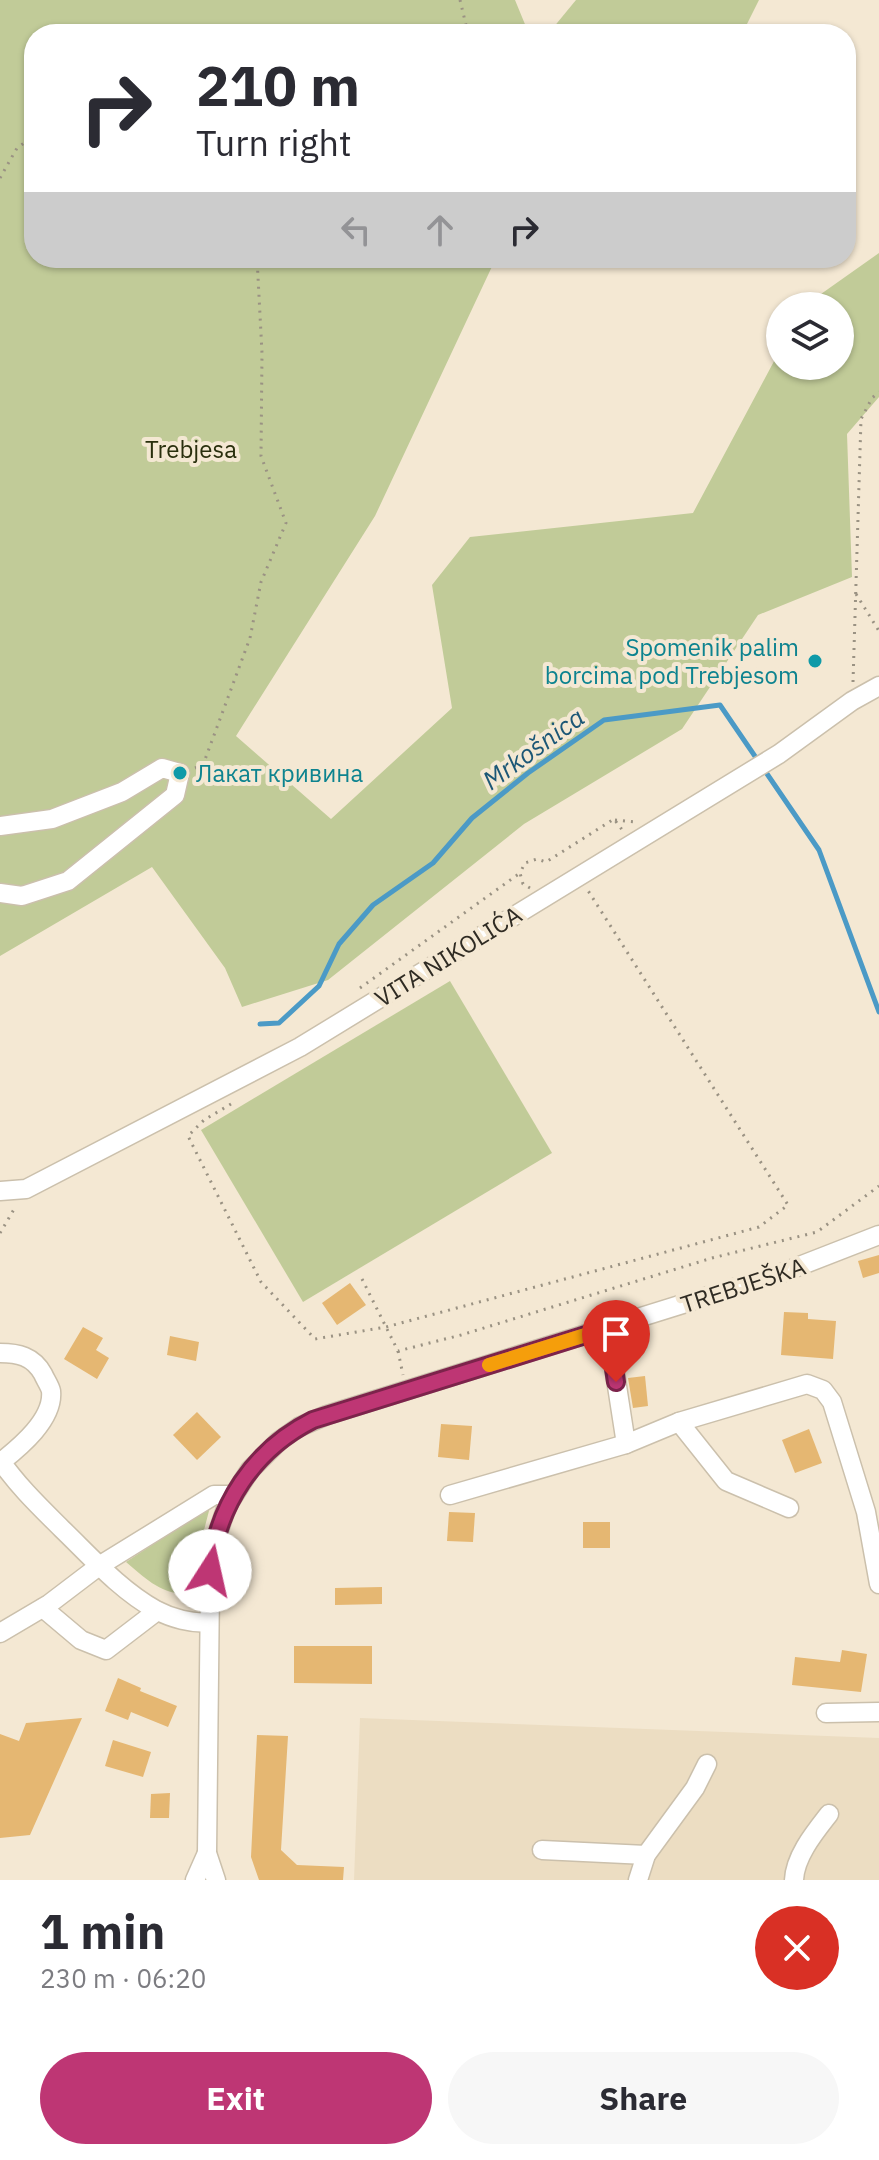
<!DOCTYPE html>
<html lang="en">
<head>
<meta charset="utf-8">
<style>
  :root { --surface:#fff; --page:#f7f7f7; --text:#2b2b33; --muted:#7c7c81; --accent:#be3674 }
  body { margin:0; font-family:"IBM Plex Sans",sans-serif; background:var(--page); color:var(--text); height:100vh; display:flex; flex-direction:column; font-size:30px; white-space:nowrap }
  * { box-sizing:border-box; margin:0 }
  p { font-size:26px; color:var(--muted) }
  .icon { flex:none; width:44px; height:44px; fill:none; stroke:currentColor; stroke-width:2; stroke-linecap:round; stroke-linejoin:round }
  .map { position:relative; height:1880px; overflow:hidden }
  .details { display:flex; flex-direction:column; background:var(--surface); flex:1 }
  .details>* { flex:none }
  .top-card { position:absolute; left:24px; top:24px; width:832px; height:244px; border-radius:32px; box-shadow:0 2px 6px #0004; background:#fff; color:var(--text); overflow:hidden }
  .buttons { position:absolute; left:766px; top:292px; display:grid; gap:16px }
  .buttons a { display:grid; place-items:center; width:88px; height:88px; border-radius:50%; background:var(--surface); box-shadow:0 2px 6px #0004; font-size:40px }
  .pin { position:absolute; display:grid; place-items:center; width:68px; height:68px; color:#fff; margin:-82px -34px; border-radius:50% 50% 50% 0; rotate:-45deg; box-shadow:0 0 8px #0007 }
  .pin .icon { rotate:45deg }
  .me { position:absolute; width:88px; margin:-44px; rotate:10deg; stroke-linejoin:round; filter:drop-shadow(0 0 6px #0008) }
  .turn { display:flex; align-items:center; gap:28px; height:168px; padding:0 40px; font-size:36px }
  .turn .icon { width:104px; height:104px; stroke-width:2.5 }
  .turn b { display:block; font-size:56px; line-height:68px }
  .lanes { display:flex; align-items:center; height:76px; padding:0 40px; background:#0003; justify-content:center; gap:40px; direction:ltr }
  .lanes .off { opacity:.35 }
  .round { display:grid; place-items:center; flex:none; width:84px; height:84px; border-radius:42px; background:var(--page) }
  .summary { display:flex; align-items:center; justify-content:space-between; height:136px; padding:0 40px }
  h1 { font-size:48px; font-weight:700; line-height:60px }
  .cta { display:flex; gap:16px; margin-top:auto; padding:16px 40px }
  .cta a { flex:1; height:92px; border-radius:48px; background:var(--accent); color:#fff; font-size:32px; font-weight:700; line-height:92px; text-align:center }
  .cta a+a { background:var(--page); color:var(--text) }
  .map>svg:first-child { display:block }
  .built { fill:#ecddc2 }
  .green { fill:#c1cb98 }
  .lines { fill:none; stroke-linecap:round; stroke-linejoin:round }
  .stream { stroke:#4b9ac6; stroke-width:5 }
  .building { fill:#e5b772 }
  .minor-casing { stroke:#cbc0ac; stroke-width:21 }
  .path { stroke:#9a9283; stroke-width:3; stroke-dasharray:2 6; stroke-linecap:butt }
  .minor { stroke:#fff; stroke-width:18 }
  .route-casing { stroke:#7c234b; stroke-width:20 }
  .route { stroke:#be3674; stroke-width:14 }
  .slow { stroke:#f59e0b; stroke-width:14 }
  .culture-dot { fill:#0f9aa8; stroke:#f4e8d3; stroke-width:3 }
  .labels { text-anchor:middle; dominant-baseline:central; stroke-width:8; stroke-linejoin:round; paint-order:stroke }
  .park-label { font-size:24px; fill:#292f0d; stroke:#f4e8d3 }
  .culture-label { font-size:24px; fill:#0d838f; stroke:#f4e8d3; text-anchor:end }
  .street-label { font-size:24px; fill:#2f2b23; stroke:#f4e8d3 }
  .water-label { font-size:26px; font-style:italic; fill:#1c5776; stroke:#f4e8d3 }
</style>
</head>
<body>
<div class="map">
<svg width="879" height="1880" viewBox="0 0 879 1880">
  <rect width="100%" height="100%" fill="#f4e8d3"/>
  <polygon class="built" points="360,1718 879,1738 879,1880 354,1880"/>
  <g class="green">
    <polygon points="0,0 515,0 529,34 34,34 34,258 496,258 375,516 236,736 331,819 452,708 432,585 470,537 693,513 780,350 780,366 840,366 840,306 804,306 879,253 879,397 847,434 852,577 758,615 682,729 524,824 328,980 242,1007 225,968 152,867 0,956"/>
    <polygon points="576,0 759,0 742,34 548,34"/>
    <polygon points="450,981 552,1153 303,1302 201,1130"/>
    <path d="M 210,1507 L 203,1534 L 200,1583 L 193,1592 C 166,1599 146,1579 126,1562 Z"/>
  </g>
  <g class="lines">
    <polyline class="stream" points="260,1024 279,1023 319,986 339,944 373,905 433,863 472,818 528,773 604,720 720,705 819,850 879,1012"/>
  </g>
  <g class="building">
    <polygon points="879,1255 879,1273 863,1278 858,1261"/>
    <polygon points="350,1283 366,1305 337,1325 322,1303"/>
    <polygon points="784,1312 808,1313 808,1319 836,1321 833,1359 781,1355"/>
    <polygon points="83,1327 103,1338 96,1350 109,1358 97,1379 64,1359"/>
    <polygon points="170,1336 199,1342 196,1361 167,1355"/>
    <polygon points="645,1376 648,1406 633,1408 628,1378"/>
    <polygon points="197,1412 221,1437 197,1460 173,1435"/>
    <polygon points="441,1424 472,1426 469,1460 438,1457"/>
    <polygon points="809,1429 822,1463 795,1473 782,1440"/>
    <polygon points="449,1512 475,1513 473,1542 447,1541"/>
    <rect x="583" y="1522" width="27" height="26"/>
    <polygon points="382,1587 382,1604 335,1605 335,1588"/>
    <polygon points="294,1646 372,1646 372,1684 294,1683"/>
    <polygon points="842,1650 867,1654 861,1692 792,1685 795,1657 840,1662"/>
    <polygon points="118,1678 141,1688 140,1691 177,1706 168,1727 131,1712 128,1720 105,1711"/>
    <polygon points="82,1718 30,1835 0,1838 0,1734 19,1741 26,1723"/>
    <polygon points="257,1735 288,1736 281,1850 297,1865 344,1867 343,1880 259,1880 251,1857"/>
    <polygon points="113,1740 151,1752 143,1777 105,1766"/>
    <polygon points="170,1793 169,1818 150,1818 151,1794"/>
  </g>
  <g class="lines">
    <defs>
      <g id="minor">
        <polyline points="0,826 52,819 122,792 162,768 180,773 175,795 68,881 22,896 0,893"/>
        <polyline points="0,1191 26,1189 300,1047 779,754 852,701 879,686"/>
        <polyline points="608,1328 626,1444 679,1422 807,1384 823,1390 832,1402 866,1512 879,1584"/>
        <path d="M 0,1353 C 18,1353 33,1356 43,1374 C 45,1379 50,1386 51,1391 C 54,1419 20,1447 1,1462"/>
        <polyline points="679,1422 726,1481 789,1508"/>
        <path d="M 0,1460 C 18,1486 40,1507 62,1529 C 91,1557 120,1590 156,1610 C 171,1618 192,1624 209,1622"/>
        <polyline points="450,1495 626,1444"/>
        <polyline points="43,1608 81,1640 106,1650 157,1611"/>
        <polyline points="0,1633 49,1604 99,1566 214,1495 232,1495"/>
        <polyline points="826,1713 879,1712"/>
        <polyline points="542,1850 646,1855"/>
        <polyline points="195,1880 207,1853"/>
        <polyline points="216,1880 207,1853 210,1586 214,1544 227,1506 250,1470 279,1441 299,1427 327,1415 779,1274 879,1235"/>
        <polyline points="638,1880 646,1855 695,1788 707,1764"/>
        <path d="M 794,1880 C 795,1856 815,1832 829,1814"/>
      </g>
    </defs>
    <use href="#minor" class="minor-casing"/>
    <g class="path">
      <polyline points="460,0 466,25 462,34"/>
      <polyline points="0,178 17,148 34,136"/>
      <polyline points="856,594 879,631"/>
      <polyline points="853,682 861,419 872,398 879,392"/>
      <polyline points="195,768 203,765 250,638 261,582 286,523 261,456 262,353 257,258"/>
      <polyline points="615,820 635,822"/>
      <polyline points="530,888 523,884 520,873 525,863 537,859 546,862 614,819 623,831"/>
      <polyline points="360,988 520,873"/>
      <polyline points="231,1104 204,1120 188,1136 261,1282 315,1339 386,1327 759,1227 788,1205 587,889"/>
      <polyline points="0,1233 16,1206"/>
      <polyline points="362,1279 398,1351 461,1335 712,1258 817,1232 879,1186"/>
      <polyline points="398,1351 403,1375"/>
    </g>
    <use href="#minor" class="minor"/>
  </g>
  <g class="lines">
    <defs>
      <path id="route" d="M 210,1571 C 217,1506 253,1450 313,1420 L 608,1328 L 616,1382"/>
    </defs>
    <use href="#route" class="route-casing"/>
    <use href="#route" class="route"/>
    <polyline class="slow" points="489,1365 595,1332"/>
  </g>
  <g class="culture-dot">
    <circle cx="815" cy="661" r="8"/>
    <circle cx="180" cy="773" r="8"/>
  </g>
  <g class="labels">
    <g class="park-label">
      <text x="191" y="449">Trebjesa</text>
    </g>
    <g class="culture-label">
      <text x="799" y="647">Spomenik palim<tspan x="799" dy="28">borcima pod Trebjesom</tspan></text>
      <text x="196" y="773" text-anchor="start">Лакат кривина</text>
    </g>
    <g class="street-label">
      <text transform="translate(448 956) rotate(-32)">VITA NIKOLIĆA</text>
      <text transform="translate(743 1285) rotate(-18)">TREBJEŠKA</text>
    </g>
    <g class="water-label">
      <text transform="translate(533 748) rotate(-36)">Mrkošnica</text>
    </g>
  </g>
</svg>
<div class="buttons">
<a><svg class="icon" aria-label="layers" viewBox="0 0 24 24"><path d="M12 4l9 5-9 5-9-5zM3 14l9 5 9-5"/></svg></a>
</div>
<div class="pin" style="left:616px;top:1382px;background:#d93025"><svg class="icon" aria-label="arrive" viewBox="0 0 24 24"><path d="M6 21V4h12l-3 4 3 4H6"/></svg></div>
<svg class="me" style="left:210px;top:1571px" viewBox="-20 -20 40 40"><circle r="19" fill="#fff"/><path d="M0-13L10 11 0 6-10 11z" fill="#be3674"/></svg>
<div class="top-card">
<div class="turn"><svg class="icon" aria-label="right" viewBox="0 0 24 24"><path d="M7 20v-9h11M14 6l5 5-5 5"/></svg><div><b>210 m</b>Turn right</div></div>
<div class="lanes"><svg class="icon off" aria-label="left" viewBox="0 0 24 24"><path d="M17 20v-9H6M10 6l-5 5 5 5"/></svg><svg class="icon off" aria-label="ahead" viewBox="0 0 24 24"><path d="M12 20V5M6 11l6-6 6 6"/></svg><svg class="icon" aria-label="right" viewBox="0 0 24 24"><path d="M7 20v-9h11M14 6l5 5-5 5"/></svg></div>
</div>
</div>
<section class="details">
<div class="summary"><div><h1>1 min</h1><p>230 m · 06:20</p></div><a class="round" style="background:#d93025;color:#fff"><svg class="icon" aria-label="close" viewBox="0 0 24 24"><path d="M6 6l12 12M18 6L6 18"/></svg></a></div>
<div class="cta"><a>Exit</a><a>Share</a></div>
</section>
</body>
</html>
